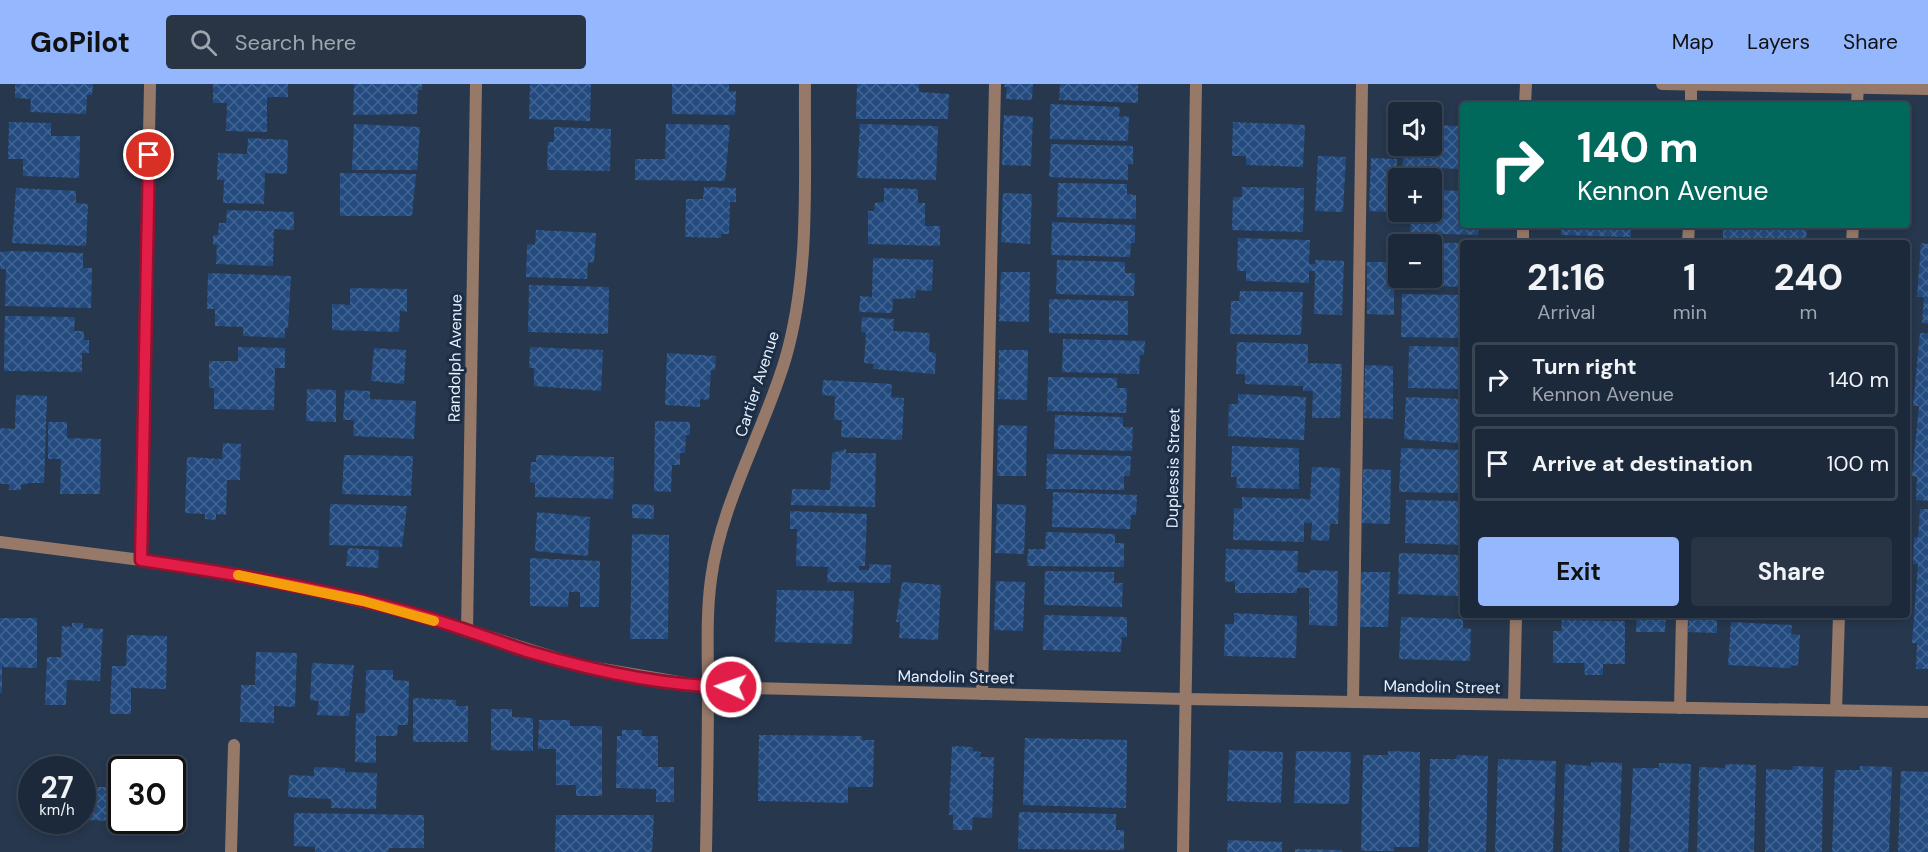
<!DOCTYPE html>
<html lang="en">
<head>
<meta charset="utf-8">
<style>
  :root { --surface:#1c293a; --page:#293545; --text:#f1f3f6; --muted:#a0a6af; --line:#3a4554; --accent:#94b7fd }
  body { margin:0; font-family:"DM Sans",sans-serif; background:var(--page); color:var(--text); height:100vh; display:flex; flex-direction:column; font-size:22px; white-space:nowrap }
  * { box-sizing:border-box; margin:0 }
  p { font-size:20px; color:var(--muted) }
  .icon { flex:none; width:33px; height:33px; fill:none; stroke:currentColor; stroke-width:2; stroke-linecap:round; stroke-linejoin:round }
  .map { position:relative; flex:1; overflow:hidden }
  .details { position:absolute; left:1460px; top:156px; width:450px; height:378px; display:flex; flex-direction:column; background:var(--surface); border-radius:6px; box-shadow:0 3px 9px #0003,0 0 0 2px var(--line) }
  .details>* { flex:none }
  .hud { position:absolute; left:1460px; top:18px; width:450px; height:126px; border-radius:6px; box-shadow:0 3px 9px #0003,0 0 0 2px var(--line); background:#00695c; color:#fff; overflow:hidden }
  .buttons { position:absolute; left:1388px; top:18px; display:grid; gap:12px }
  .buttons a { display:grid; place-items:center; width:54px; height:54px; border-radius:6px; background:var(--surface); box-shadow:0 3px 9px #0003,0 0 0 2px var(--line); font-size:30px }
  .speed { position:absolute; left:18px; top:672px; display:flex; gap:12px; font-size:30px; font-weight:700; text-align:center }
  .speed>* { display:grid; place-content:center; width:78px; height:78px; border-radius:50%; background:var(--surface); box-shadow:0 3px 9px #0003,0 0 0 2px var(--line); line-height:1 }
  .speed small { font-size:15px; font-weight:400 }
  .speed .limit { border:3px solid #111; border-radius:9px; background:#fff; color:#111 }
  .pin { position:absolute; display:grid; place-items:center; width:51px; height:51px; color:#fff; margin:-26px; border:3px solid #fff; border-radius:50%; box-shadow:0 2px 6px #0007 }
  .me { position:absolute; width:66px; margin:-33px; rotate:273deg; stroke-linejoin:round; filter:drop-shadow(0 0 4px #0008) }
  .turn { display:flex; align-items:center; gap:21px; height:126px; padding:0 18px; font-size:27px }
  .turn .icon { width:78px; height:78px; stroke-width:2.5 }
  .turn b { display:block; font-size:42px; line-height:51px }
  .eta { display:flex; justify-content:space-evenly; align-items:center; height:102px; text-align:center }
  .eta b { font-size:36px; font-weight:700; line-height:42px }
  .action { display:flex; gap:12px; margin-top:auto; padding:12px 18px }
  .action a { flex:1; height:69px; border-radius:6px; background:var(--accent); color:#111; font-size:24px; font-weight:700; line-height:69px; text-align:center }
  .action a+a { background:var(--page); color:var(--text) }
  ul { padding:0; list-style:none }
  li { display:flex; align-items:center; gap:18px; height:75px; margin:0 12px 9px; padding:0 6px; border:3px solid var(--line); border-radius:6px }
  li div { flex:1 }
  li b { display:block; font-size:22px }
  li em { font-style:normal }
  header { display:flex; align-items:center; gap:36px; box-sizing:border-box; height:84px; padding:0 30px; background:var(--accent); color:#111 }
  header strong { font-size:28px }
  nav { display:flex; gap:33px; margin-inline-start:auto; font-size:21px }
  .search { width:420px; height:54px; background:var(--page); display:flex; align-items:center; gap:15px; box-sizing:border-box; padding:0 21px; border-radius:6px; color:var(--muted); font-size:22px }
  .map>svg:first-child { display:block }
  .building { fill:url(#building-cross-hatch) }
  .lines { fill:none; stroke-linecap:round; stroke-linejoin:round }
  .lane { stroke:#977969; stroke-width:12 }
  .street { stroke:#977969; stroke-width:12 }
  .route-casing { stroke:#92132f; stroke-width:15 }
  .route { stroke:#e11d48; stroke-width:10 }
  .slow { stroke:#f59e0b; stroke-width:10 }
  .labels { text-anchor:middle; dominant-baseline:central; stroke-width:6; stroke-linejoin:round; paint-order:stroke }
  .street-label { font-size:16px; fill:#e5f0ff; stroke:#1d2d43 }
</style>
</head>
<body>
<header>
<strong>GoPilot</strong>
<div class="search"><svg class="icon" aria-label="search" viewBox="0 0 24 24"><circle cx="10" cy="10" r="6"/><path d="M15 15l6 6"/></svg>Search here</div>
<nav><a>Map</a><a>Layers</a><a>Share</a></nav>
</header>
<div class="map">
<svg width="1928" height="768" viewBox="0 0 1928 768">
  <defs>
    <pattern id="building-cross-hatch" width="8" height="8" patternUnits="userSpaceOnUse" patternTransform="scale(1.5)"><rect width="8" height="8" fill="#234b7f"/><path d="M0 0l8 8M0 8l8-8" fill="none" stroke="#436592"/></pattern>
  </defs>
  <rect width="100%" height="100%" fill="#26374e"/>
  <g class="building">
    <polygon points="15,0 93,0 92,11 87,11 86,30 30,28 31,15 15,14"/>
    <polygon points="213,0 288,0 288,13 267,13 267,48 226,47 227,19 213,19"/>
    <polygon points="354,0 422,0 422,6 418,6 417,30 353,31"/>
    <polygon points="530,0 591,0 590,37 529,35"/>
    <polygon points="672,0 729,0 729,7 736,7 735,31 672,30"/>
    <polygon points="857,0 919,0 919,8 949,10 948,35 856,35"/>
    <polygon points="1004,0 1033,0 1032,16 1006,15 1007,3 1004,3"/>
    <polygon points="1060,0 1138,0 1138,19 1059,16"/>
    <polygon points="1050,20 1120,23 1119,33 1129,32 1128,57 1050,55"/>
    <polygon points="1004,31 1033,33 1031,82 1002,81"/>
    <polygon points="9,38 51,39 51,52 80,52 79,94 23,92 23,75 8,75"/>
    <polygon points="1233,38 1305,41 1303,83 1246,81 1246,72 1232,72"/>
    <polygon points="354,40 420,43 417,86 352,86"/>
    <polygon points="666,40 730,41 725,97 635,96 635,75 665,75"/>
    <polygon points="860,40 938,42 936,96 857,94"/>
    <polygon points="1431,41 1462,42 1462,85 1436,84 1435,100 1431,100 1431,94 1402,94 1403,62 1431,62"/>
    <polygon points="554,43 611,45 610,87 547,86 548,58 554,58"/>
    <polygon points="248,54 288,56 287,90 265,89 264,120 223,119 224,96 217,96 218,69 247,70"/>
    <polygon points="1051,60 1133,62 1133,80 1128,80 1128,96 1049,93"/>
    <polygon points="1318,72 1346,73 1343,128 1315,127"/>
    <polygon points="1371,74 1397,75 1395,128 1369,127"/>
    <polygon points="340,89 416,90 412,132 340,132"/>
    <polygon points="1058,99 1127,100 1127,110 1136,111 1136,135 1057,133"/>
    <polygon points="704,103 736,104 736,118 730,118 729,150 721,150 721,154 685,153 686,115 703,115"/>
    <polygon points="1242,103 1304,104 1303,148 1232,146 1233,113 1242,113"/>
    <polygon points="16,104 76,107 76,119 88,120 86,162 12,159"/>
    <polygon points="884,104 918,105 918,119 925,119 925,142 940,142 940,162 868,160 868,127 874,127 875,119 884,118"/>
    <polygon points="1431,106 1462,107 1462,141 1479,141 1478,151 1410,149 1411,128 1431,128"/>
    <polygon points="1003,109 1032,110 1030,160 1001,158"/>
    <polygon points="227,126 294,128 294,146 274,145 273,182 216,180 217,161 213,161 213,151 218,151 219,139 226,139"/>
    <polygon points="1052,138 1135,141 1135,159 1131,159 1130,173 1051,171"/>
    <polygon points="1561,141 1631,141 1631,153 1561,151"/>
    <polygon points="1723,141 1807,141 1806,156 1740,154 1740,157 1723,157"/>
    <polygon points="536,146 596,149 594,179 588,178 587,195 526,193 527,160 535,161"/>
    <polygon points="1238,154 1310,156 1309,180 1315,180 1315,176 1344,177 1342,231 1314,230 1315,187 1309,187 1309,199 1246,197 1246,187 1237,187"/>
    <polygon points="1407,158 1462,159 1462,203 1407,201 1407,194 1431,194 1431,160 1407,160"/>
    <polygon points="1921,159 1928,160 1928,240 1922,239 1924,213 1917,213"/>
    <polygon points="14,167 83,169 83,184 92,184 91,224 5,222 6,185 0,185 0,168"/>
    <polygon points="873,174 933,176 932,207 916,206 915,214 893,215 892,229 859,228 860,212 872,213"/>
    <polygon points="1057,176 1125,178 1125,189 1135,189 1134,212 1056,210"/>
    <polygon points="1367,178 1394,178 1394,231 1367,230"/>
    <polygon points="1001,188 1030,188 1029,238 999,237"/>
    <polygon points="208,189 291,192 288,244 285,244 285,254 243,252 243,243 215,242 215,225 207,225"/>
    <polygon points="529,201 609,203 608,250 528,248"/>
    <polygon points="350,204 407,205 407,228 400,227 399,248 332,246 332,220 350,221"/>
    <polygon points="1240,207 1303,208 1301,251 1230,250 1231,217 1239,217"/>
    <polygon points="1402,210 1462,211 1462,254 1401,253"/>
    <polygon points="1049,215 1128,217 1128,251 1049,249"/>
    <polygon points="5,232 75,233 74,247 84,247 84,256 89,256 89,269 82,269 82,288 4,287"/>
    <polygon points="862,233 894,235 893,247 930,249 929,268 936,269 935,290 873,285 874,280 864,279 866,249 861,248"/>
    <polygon points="1920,249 1928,249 1928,417 1916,416 1917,393 1912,392 1919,322 1913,322"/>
    <polygon points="1063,255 1145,257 1144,271 1140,271 1139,290 1062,288"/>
    <polygon points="1237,258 1308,260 1308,279 1342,280 1340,334 1312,334 1313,307 1303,307 1303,302 1245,300 1245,290 1236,290"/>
    <polygon points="1409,262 1462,263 1462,305 1408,304"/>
    <polygon points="238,263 285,264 285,284 275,284 274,326 214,325 214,304 209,304 209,277 238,277"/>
    <polygon points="530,263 603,266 601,307 534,302 534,284 529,284"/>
    <polygon points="374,264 406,266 404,300 371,297"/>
    <polygon points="999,266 1028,266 1027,316 998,315"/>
    <polygon points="667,269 716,272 715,286 711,286 709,316 700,315 700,323 665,321"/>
    <polygon points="1365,281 1393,282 1393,335 1364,334"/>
    <polygon points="1048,293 1117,294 1117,304 1127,304 1126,329 1047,327"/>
    <polygon points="823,296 892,300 891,313 904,314 902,356 841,353 842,336 834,336 835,312 822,311"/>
    <polygon points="307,305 336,306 336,338 306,337"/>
    <polygon points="345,306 370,307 370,315 416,317 414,355 353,352 354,336 343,336"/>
    <polygon points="1238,310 1306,313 1304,356 1228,352 1229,320 1238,320"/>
    <polygon points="16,311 47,312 44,399 29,399 21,401 21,406 9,406 9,400 0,400 0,344 15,345"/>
    <polygon points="1406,313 1462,315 1462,356 1458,356 1458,359 1404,355"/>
    <polygon points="1055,331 1123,333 1123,343 1133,343 1132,367 1054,365"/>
    <polygon points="655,337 690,338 690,351 686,351 685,369 680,369 680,381 672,381 671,408 654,407"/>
    <polygon points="48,338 67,338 67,354 101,355 100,410 60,410 61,375 48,375"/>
    <polygon points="998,341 1027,342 1026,392 997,392"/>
    <polygon points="223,359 241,360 240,396 227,396 226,431 216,430 216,436 205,435 205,430 185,429 187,373 222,375"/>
    <polygon points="1232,362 1299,364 1299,405 1236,404 1237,393 1231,393"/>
    <polygon points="1401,364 1462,366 1462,409 1399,408"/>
    <polygon points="846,365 846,369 876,369 875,423 791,421 792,405 830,406 832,369"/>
    <polygon points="1047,370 1131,372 1130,392 1124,392 1124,406 1046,405"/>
    <polygon points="344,371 413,372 411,412 342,410"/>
    <polygon points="536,371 614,373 613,415 535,413 535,399 530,398 531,378 536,378"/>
    <polygon points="1312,383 1340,384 1338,440 1330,440 1329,457 1311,456 1312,439 1304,439 1304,458 1233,456 1234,424 1242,425 1242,413 1310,415"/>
    <polygon points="1363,385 1391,386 1390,440 1362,439"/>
    <polygon points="1053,408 1137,411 1136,431 1131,431 1130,445 1052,443"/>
    <polygon points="1406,416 1462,417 1462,461 1405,459"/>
    <polygon points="330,420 407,422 402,463 329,461"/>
    <polygon points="632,420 654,421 654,435 632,434"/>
    <polygon points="997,420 1026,421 1024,470 995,469"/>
    <polygon points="1920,425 1928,425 1928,585 1916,585 1917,559 1912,559 1918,480 1913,480 1914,453 1918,454"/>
    <polygon points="790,427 867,430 865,482 859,482 859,486 869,486 869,480 891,481 890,499 827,498 828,483 796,482 797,445 790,445"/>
    <polygon points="537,428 590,433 588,472 535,467"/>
    <polygon points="1046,448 1115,450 1115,459 1124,459 1124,483 1027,482 1028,465 1045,465"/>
    <polygon points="632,450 669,451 668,555 630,555"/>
    <polygon points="348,464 379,466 378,484 346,482"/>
    <polygon points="1226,465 1298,467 1297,488 1309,489 1310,486 1338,487 1337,542 1309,541 1309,504 1297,504 1297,509 1235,509 1235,497 1225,498"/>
    <polygon points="1399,469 1462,471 1460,512 1398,510"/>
    <polygon points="530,474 600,477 599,523 580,523 580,508 569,508 568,523 530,522"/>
    <polygon points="1045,487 1114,488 1114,499 1123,499 1122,523 1044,521"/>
    <polygon points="1361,488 1390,488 1388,543 1360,543"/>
    <polygon points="996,497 1025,498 1023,547 994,546"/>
    <polygon points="902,498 941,501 938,556 899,554 900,538 896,538"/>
    <polygon points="777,506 854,507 852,560 775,558"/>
    <polygon points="1234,529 1297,532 1296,574 1224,572 1225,540 1234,540"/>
    <polygon points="1044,531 1127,533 1127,553 1122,553 1121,568 1043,566"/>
    <polygon points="1637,531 1666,531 1665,548 1636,548"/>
    <polygon points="1689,531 1717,531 1717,549 1688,548"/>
    <polygon points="1401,533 1463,535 1463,544 1471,545 1470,577 1399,575"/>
    <polygon points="0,534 37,534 37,584 2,583 2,609 0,609"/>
    <polygon points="1562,536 1625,537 1625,580 1603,580 1603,591 1585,591 1584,579 1553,579 1553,547 1561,547"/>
    <polygon points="1731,538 1792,541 1791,550 1800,551 1798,582 1791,581 1791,584 1728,581"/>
    <polygon points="72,539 83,539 83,544 103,545 100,597 67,596 66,621 45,621 47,573 61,573 62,542 72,543"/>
    <polygon points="127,551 167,552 166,605 131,604 131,630 110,630 112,582 126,582"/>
    <polygon points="256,568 297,569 295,623 274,622 274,639 240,638 241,601 255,601"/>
    <polygon points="312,579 354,581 349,632 317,631 319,617 310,616"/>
    <polygon points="366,586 393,586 393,596 409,597 408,641 398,641 397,652 376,652 376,679 355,678 356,629 365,629"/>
    <polygon points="413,614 456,616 456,622 468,622 468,658 413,658"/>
    <polygon points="491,625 512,625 512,633 533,634 533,667 491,666"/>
    <polygon points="539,636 570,636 570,642 602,642 602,712 576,712 576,701 556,701 556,665 538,665"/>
    <polygon points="622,646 642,646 642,652 658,652 658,683 674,683 674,718 656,718 656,705 616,704 617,652 622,652"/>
    <polygon points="759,651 862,652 862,656 874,656 873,703 848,703 848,719 758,717"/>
    <polygon points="1025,654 1127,656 1126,724 1023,721"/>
    <polygon points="952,662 973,663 973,667 981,668 980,673 994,673 992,734 973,733 972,746 953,746 953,731 949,731"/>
    <polygon points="1229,666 1283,668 1281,719 1227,717"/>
    <polygon points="1296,667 1351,668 1349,720 1294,719"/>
    <polygon points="1388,667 1420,668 1419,763 1394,763 1394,767 1361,767 1363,671 1388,671"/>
    <polygon points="1457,671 1488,672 1486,768 1428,768 1430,675 1456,675"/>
    <polygon points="1498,675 1556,677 1553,768 1495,768"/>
    <polygon points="1591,678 1622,679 1619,768 1562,768 1565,680 1591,682"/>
    <polygon points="1659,679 1691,680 1688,768 1629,768 1633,684 1659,684"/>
    <polygon points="1726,680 1756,681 1754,768 1697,768 1699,683 1725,684"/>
    <polygon points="1793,682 1823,683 1822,768 1765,768 1766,685 1792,686"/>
    <polygon points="1860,682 1892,683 1889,768 1832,768 1835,686 1860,686"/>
    <polygon points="314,683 345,684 345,688 377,689 376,725 331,724 331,715 288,713 289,691 314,692"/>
    <polygon points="1901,687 1928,688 1928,768 1898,768"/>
    <polygon points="82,703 122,703 122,737 82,736"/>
    <polygon points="1019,728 1116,730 1116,746 1124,746 1124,766 1018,765"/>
    <polygon points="294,729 424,731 424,764 389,764 388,768 315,768 315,763 294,762"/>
    <polygon points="556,731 654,731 652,768 555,768"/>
    <polygon points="1228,756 1282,758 1282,768 1227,768"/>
    <polygon points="1295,765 1342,766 1342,768 1295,768"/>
  </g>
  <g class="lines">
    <g class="lane">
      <polyline points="1691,21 1691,0"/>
      <polyline points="1688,159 1689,141"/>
      <polyline points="982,610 995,0"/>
      <polyline points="1353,618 1362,0"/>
      <polyline points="1680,624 1682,531"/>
    </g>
    <g class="street">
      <polyline points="1662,0 1928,5"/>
      <polyline points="1525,21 1526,0"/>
      <polyline points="1857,21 1858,0"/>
      <polyline points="1523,159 1523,141"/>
      <polyline points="1852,159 1853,141"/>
      <polyline points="0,458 141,476 267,496 420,531 579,581 708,603 1185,615 1928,628"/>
      <polyline points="141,476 150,0"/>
      <polyline points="467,548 476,0"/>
      <polyline points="1514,620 1516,531"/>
      <polyline points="1836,626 1839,531"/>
      <polyline points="231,768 234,661"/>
      <path d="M 706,768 C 707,713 708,659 708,604 C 708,568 706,532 711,495 C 721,419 763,349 785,276 C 811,188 804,91 805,0"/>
      <polyline points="1183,768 1196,0"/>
    </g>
  </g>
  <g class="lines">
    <defs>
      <path id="route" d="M 149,71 L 141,476 C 234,490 327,505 418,531 C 455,541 492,556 530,568 C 594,587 664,602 731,603"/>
    </defs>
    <use href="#route" class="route-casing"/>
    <use href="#route" class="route"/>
    <polyline class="slow" points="238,491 363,517 434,537"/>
  </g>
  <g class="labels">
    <g class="street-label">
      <text transform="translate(455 274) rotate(-89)">Randolph Avenue</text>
      <text transform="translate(757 300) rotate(-72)">Cartier Avenue</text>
      <text transform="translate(1173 384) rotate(-89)">Duplessis Street</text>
      <text transform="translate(956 593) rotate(1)">Mandolin Street</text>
      <text transform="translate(1442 603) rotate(1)">Mandolin Street</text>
    </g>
  </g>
</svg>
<div class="buttons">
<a><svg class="icon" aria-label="sound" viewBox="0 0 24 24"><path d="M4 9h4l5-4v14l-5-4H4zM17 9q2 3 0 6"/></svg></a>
<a>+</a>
<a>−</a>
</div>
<div class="speed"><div>27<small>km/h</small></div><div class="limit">30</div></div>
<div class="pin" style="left:149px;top:71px;background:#d93025"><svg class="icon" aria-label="arrive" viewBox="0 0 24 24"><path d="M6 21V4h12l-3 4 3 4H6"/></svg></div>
<svg class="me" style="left:731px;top:603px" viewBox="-20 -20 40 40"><circle r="17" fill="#e11d48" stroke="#fff" stroke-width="3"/><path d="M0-11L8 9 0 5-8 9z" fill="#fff"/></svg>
<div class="hud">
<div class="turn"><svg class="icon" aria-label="right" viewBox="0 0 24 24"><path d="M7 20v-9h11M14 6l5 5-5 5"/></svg><div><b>140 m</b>Kennon Avenue</div></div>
</div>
<section class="details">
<div class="eta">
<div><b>21:16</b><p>Arrival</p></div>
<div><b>1</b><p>min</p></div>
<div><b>240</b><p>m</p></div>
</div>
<ul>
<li><svg class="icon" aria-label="right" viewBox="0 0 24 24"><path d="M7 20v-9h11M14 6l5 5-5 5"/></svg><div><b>Turn right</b><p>Kennon Avenue</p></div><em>140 m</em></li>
<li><svg class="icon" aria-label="arrive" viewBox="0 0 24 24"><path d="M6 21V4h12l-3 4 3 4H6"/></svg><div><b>Arrive at destination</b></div><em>100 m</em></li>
</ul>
<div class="action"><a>Exit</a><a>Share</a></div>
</section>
</div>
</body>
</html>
